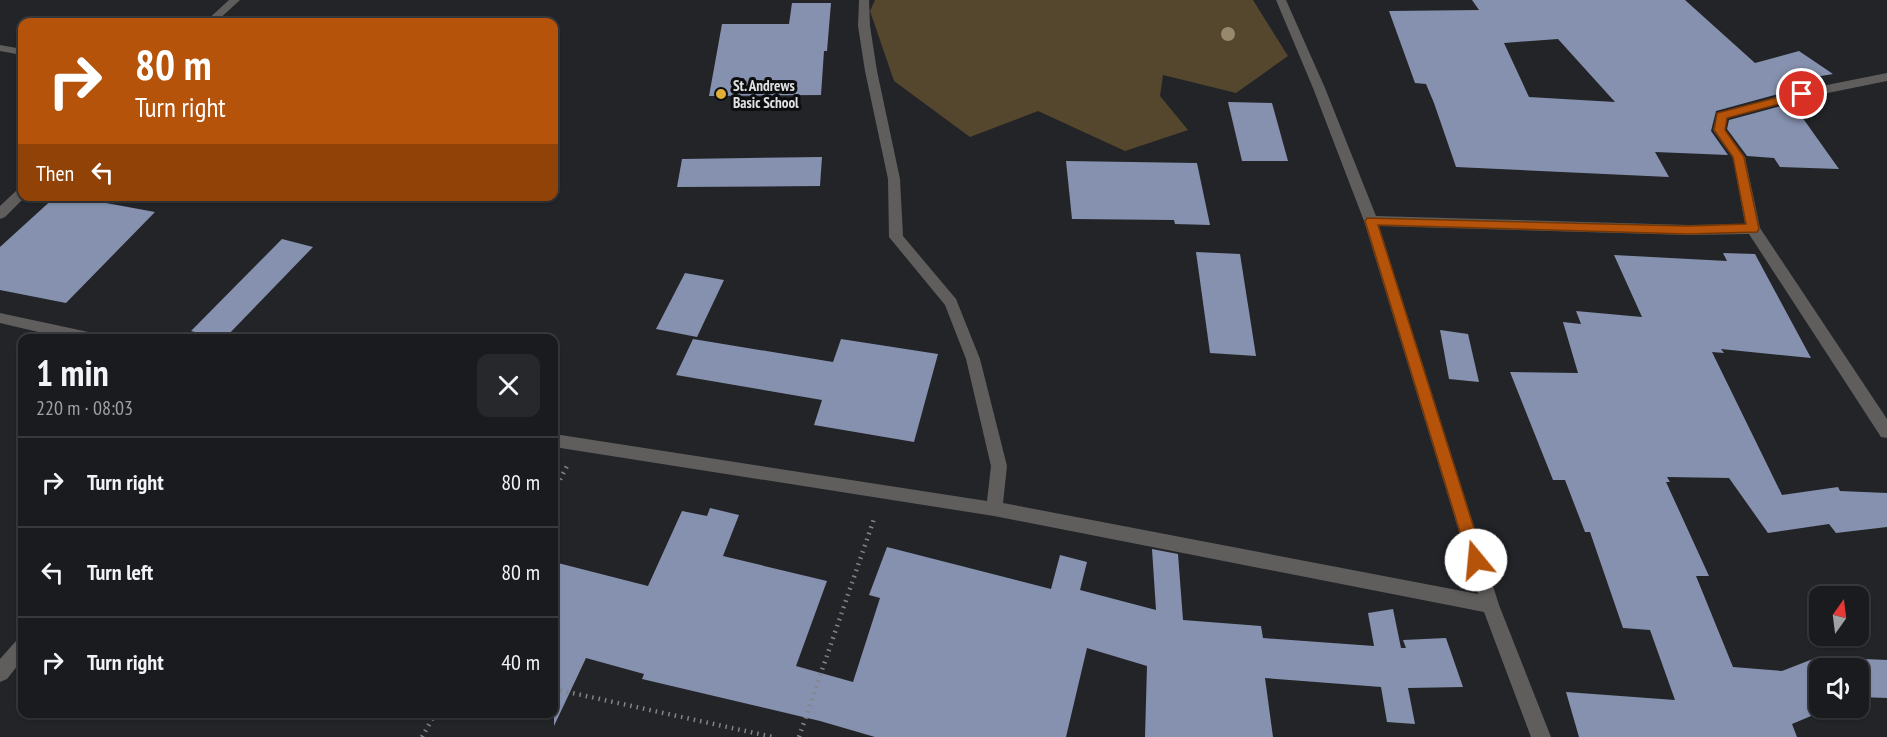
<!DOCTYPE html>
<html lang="en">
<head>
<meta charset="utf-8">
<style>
  :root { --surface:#1a1b1e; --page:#27282b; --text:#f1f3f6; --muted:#9fa1a4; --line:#38393c }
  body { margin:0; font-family:"PT Sans Narrow",sans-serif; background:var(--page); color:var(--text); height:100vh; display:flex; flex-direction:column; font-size:22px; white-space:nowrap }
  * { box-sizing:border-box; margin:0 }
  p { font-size:20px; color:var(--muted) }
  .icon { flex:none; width:33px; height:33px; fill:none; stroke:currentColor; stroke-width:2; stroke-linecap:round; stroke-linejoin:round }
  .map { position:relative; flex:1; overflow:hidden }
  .panel { position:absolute; left:18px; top:334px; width:540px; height:384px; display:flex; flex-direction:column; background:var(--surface); border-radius:12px; box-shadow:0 2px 4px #0004,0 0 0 2px var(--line) }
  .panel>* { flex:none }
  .banner { position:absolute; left:18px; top:18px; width:540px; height:183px; border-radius:12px; box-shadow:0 2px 4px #0004,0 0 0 2px var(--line); background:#b45309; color:#fff; overflow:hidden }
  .needle { width:39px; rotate:14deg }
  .buttons { position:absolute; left:1809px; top:586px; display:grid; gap:12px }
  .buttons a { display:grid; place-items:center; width:60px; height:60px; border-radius:12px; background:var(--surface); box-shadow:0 2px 4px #0004,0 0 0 2px var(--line); font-size:30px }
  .pin { position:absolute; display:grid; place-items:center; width:51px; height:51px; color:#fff; margin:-26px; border:3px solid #fff; border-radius:50%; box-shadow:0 2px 6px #0007 }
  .me { position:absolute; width:66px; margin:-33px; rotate:343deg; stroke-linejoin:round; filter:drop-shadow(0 0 4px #0008) }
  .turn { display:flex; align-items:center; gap:21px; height:126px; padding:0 18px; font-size:27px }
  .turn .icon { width:78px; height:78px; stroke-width:2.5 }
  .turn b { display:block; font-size:42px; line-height:51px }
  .then { display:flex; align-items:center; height:57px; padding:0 18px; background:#0003; gap:12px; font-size:22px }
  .round { display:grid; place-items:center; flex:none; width:63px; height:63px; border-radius:12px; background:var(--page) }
  .summary { display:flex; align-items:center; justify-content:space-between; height:102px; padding:0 18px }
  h1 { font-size:36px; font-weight:700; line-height:45px }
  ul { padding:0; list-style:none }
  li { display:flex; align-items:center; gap:18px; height:90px; padding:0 18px; border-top:2px solid var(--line) }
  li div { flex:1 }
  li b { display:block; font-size:22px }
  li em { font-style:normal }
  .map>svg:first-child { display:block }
  .green { fill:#54472d }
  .building { fill:#8591ae; fill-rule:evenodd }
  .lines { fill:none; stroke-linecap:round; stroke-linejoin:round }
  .path { stroke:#848589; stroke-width:4.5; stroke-dasharray:1.5 5; stroke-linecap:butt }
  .minor { fill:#5f5e5c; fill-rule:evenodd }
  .tree { fill:#98896d }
  .route { fill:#b45309; stroke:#753606; stroke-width:1.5 }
  .poi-dot { fill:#e3ae35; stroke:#0c0d0f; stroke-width:2 }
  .labels { text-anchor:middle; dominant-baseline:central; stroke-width:6; stroke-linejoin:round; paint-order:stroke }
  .far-poi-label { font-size:15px; font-weight:bold; fill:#dfe0e3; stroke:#0c0d0f; text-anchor:start }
</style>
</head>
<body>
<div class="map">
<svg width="1887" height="737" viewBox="0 0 1887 737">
  <rect width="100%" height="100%" fill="#222428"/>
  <polygon class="green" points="875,0 1253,0 1288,56 1236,93 1163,75 1160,96 1188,130 1125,151 1038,111 970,137 894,81 870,11"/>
  <g class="building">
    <path d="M 1472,0 L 1685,0 L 1755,63 L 1799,51 L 1833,74 L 1779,83 L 1785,92 L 1716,111 L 1711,131 L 1728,155 L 1655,152 L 1669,177 L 1456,167 L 1434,103 L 1426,84 L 1415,83 L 1389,11 L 1479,10 ZM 1558,39 L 1615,102 L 1529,97 L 1504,43 Z"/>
    <polygon points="792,3 831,3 827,51 824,51 821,95 709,96 722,24 789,24"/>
    <polygon points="1228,102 1272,103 1288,161 1242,161"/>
    <polygon points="1792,103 1839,169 1780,167 1774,158 1747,156 1727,129 1729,120"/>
    <polygon points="822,157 820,186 677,187 682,159"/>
    <polygon points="1066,161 1197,163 1210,225 1175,224 1174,220 1072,219"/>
    <polygon points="56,196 68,196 155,212 66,303 0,290 0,247"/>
    <polygon points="282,239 313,247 224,339 191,331"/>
    <polygon points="1196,252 1240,254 1256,356 1210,353"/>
    <polygon points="1723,253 1755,254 1811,358 1721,349 1724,353 1712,352 1782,495 1838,487 1840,491 1887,493 1887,527 1836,533 1829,524 1768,533 1729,478 1667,477 1670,482 1666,482 1709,576 1696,576 1733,667 1782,671 1818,657 1887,660 1887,698 1858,697 1858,669 1820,669 1820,708 1830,708 1792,724 1797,737 1579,737 1566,692 1675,700 1650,630 1623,628 1590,532 1585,532 1565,480 1553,480 1510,372 1578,373 1563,322 1581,324 1576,311 1642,317 1614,255 1727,261"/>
    <polygon points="685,273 724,280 697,337 656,329"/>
    <polygon points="1440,330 1468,334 1479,382 1449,379"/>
    <polygon points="693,339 833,362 841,339 938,354 914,442 814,425 822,400 676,375"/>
    <polygon points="710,508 739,515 723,556 827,581 796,666 853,682 880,598 869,595 887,547 1051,589 1060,555 1087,562 1080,590 1156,610 1152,549 1178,554 1183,620 1261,626 1263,638 1374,646 1368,613 1393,609 1401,648 1406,648 1403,640 1446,638 1463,687 1408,688 1415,724 1387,722 1381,687 1265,678 1273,737 1145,737 1147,666 1087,648 1066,737 875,737 820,721 642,679 644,674 586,658 554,726 554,562 648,586 682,511 707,516"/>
  </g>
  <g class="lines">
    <g class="path">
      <polyline points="554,491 567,466"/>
      <polyline points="554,689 773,737"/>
      <polyline points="422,737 435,714"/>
      <polyline points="799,737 875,516"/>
    </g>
    <g class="minor">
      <polygon points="229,0 240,0 216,22 205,22"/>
      <polygon points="859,0 869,0 870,26 877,71 900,179 903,236 956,299 980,359 1007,466 1003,503 1478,594 1364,221 1313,88 1276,0 1286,0 1325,88 1376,216 1688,225 1745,224 1733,158 1713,130 1717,113 1802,90 1887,73 1887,81 1803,98 1727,118 1725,130 1745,157 1760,228 1887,419 1887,438 1881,437 1749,234 1688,235 1379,226 1499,605 1551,737 1531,737 1484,612 994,516 554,447 554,434 987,501 991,466 966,359 945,305 889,237 888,179 865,71 858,26"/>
      <polygon points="0,45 22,49 22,55 0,51"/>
      <polygon points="22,189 22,196 26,196 5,217 0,219 0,206 17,190"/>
      <polygon points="0,313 93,333 98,335 100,339 68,339 0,323"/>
      <polygon points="22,638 22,660 7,679 0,682 0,659 16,641"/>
    </g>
  </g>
  <circle class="tree" cx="1228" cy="34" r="7"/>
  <polygon class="route" points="1802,91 1807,94 1805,97 1727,118 1725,130 1744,157 1759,229 1757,232 1688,234 1378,225 1484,560 1481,565 1476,567 1470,565 1365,221 1367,218 1688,226 1746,224 1733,157 1714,130 1717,113"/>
  <circle class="poi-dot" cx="721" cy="94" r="6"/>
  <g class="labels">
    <g class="far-poi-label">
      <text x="733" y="85">St. Andrews<tspan x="733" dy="17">Basic School</tspan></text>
    </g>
  </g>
</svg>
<div class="buttons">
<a><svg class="needle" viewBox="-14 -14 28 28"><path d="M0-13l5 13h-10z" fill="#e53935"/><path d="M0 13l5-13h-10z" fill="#9fa1a4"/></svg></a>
<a><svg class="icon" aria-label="sound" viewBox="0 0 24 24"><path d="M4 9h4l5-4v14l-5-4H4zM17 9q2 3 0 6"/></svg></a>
</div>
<div class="pin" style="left:1802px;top:94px;background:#d93025"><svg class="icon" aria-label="arrive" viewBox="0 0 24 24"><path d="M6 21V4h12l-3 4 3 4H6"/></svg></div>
<svg class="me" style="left:1476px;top:560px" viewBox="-20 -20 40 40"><circle r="19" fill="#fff"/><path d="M0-13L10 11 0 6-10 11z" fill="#b45309"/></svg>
<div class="banner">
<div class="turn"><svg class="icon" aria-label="right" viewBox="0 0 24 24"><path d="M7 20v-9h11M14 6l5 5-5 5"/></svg><div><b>80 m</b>Turn right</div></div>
<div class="then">Then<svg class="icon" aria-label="left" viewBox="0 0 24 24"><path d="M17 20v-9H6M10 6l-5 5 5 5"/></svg></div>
</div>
<section class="panel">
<div class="summary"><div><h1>1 min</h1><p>220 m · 08:03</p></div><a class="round"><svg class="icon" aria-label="close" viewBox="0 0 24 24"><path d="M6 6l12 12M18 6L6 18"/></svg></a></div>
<ul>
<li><svg class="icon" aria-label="right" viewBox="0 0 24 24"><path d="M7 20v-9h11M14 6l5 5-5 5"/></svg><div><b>Turn right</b></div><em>80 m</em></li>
<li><svg class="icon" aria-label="left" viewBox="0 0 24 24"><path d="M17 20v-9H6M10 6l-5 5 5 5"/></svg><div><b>Turn left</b></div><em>80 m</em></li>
<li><svg class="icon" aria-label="right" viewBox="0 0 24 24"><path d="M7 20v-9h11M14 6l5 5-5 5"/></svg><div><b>Turn right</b></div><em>40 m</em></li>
</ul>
</section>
</div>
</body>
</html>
